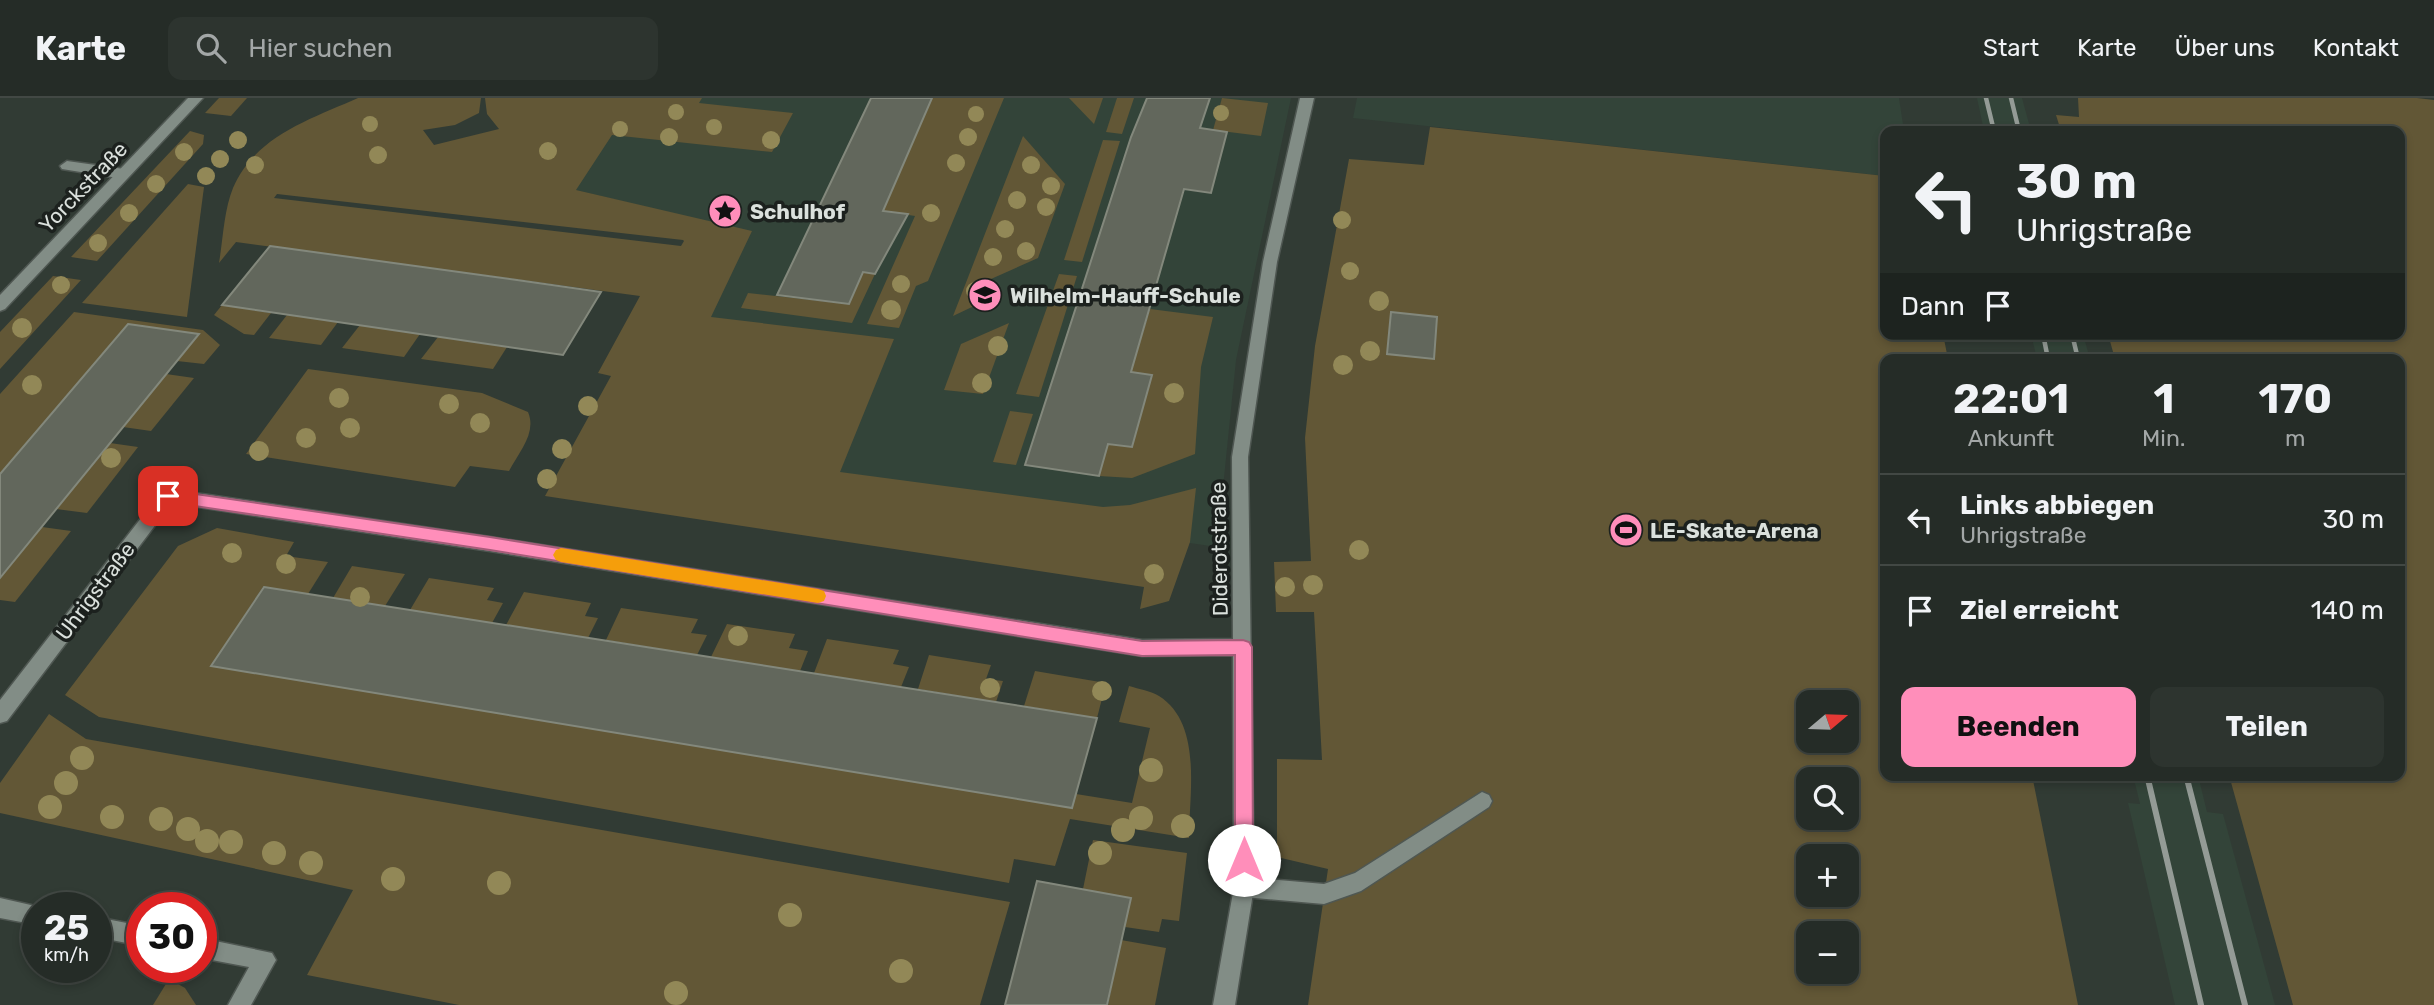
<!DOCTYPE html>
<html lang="de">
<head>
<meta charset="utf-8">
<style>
  :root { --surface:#252c27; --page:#2d342f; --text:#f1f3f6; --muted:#a3a7a7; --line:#424844; --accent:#ff8eba }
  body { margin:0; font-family:Rubik,sans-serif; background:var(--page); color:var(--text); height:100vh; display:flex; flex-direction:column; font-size:26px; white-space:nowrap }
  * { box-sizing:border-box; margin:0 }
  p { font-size:23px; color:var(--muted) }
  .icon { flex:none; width:38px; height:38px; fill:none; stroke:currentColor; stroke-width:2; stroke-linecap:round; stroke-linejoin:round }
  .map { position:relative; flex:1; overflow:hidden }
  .sheet { position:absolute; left:1880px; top:256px; width:525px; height:427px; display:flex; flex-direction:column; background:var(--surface); border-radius:14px; box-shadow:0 4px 10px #0003,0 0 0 2px var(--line) }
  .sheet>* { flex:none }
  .hud { position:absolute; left:1880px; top:28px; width:525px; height:214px; border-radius:14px; box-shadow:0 4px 10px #0003,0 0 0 2px var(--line); background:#252c27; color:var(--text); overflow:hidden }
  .needle { width:46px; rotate:71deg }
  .tools { position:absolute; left:1796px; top:592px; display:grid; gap:14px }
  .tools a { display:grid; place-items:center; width:63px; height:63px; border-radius:14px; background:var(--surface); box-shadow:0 4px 10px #0003,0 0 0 2px var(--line); font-size:35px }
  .speed { position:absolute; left:21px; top:794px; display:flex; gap:14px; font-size:35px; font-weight:700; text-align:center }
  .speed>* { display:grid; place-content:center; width:91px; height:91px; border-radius:50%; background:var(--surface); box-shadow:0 4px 10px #0003,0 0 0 2px var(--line); line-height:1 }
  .speed small { font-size:18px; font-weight:400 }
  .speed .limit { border:10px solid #d22; background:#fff; color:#111 }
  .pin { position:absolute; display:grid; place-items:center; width:60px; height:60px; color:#fff; margin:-30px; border-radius:14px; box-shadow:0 4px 10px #0006 }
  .me { position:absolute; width:77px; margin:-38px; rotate:0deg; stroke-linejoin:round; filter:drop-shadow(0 0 5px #0008) }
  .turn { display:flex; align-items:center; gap:24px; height:147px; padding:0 21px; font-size:32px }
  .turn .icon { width:91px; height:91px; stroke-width:2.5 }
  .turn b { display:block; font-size:49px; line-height:60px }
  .then { display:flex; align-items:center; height:66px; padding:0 21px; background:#0003; gap:14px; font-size:26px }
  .eta { display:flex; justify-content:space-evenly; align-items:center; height:119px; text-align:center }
  .eta b { font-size:42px; font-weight:700; line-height:49px }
  .action { display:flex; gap:14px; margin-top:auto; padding:14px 21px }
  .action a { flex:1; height:80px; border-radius:14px; background:var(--accent); color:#111; font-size:28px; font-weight:700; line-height:80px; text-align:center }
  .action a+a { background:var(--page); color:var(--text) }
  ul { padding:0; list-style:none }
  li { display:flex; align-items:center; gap:21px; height:91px; padding:0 21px; border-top:2px solid var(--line) }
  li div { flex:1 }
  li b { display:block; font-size:26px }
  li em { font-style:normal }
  header { display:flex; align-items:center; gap:42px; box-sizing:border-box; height:98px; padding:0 35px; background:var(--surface); border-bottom:2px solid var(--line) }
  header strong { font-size:33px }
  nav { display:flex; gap:38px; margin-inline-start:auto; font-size:24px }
  .search { width:490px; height:63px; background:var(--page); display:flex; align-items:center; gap:18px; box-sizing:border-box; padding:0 24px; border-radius:14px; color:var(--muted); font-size:26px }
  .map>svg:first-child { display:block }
  .built { fill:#334439 }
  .green { fill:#625736; fill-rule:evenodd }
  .building { fill:#62675c; stroke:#83887c; stroke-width:2 }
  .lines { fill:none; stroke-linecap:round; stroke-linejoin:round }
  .service-casing { stroke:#4f5752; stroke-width:3 }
  .minor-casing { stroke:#4f5752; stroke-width:3 }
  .service { fill:#828d86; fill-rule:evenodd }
  .minor { fill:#828d86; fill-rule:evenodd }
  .rail-far1 { stroke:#949b96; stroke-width:4.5 }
  .rail { stroke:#949b96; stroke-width:6 }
  .tree { fill:#928857 }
  .route { fill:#ff8eba; stroke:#a65c79; stroke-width:2 }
  .slow { fill:#f59e0b }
  .labels { text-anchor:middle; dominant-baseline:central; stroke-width:7; stroke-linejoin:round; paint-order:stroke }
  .street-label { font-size:21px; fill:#dbe1dd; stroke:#1c211e }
  .poi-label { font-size:21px; font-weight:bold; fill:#dbe1dd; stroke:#1c211e; text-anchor:start }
</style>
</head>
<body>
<header>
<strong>Karte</strong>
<div class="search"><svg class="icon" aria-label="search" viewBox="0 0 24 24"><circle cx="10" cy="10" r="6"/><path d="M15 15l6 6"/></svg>Hier suchen</div>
<nav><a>Start</a><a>Karte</a><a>Über uns</a><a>Kontakt</a></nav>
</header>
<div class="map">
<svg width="2434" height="907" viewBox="0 0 2434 907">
  <rect width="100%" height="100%" fill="#313b34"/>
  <g class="built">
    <polygon points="560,0 1291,0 1236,262 1217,449 637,364 751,134 521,79"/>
    <polygon points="1357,0 1899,0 1904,33 1885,33 1885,78 1353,20"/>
    <polygon points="1977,0 2022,0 2031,33 1984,33"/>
    <polygon points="2031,236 2083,236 2090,261 2037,261"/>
    <polygon points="2133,677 2198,677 2207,714 2223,716 2275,907 2175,907 2128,705 2140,706"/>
  </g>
  <g class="green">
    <polygon points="219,0 247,0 231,18 205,15"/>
    <path d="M 358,0 L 481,0 L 479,15 L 455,27 L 423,32 L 434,47 L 499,31 L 487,16 L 485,0 L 702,0 L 699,5 L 793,15 L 772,54 L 612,37 L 576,92 L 752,133 L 711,219 L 894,241 L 840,374 L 1103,409 L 1130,407 L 1196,390 L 1190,444 L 1169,503 L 1140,511 L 1144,489 L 545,398 L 611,278 L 598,275 L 640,198 L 236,144 L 219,165 C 223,141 224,112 233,90 C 255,38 311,21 358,0 ZM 277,96 L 683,142 L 684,143 L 681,148 L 274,100 Z"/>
    <polygon points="932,0 1004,0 928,183 916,188 899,230 867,226 915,118 883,113"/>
    <polygon points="1069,0 1103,0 1094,26"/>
    <polygon points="1117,0 1134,0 1122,36 1106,34"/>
    <polygon points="1222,0 1268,5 1261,38 1213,32"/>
    <polygon points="2078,0 2417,0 2434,2 2434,907 2293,907 2229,677 2399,677 2399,261 2115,261 2108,236 2399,236 2399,33 2061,33 2056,17 2079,19"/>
    <path d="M 1430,29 L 1885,78 L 1885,236 L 1943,236 L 1948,261 L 1885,261 L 1885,677 L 2032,677 L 2078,907 L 1308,907 L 1328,771 L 1277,759 L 1277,661 L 1322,662 L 1314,514 L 1276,514 L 1274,464 L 1311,463 L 1305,340 L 1315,248 L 1349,61 L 1424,67 ZM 1808,604 L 1846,604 L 1846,642 L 1808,642 ZM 1808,681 L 1846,681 L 1846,719 L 1808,719 ZM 1808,758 L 1846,758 L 1846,796 L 1808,796 ZM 1808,835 L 1846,835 L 1846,873 L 1808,873 Z"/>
    <polygon points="190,33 204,37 203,46 97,163 71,159"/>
    <polygon points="1023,38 1065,86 1038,160 991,181 991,200 953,218"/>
    <polygon points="1103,42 1120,43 1082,164 1064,162"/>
    <polygon points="188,86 204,89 187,219 82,205"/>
    <polygon points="863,174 875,176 852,225 741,210 748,195 849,206"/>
    <polygon points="1059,176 1077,178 1039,299 1016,296"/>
    <polygon points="53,178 81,182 0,271 0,234"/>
    <polygon points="222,207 271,215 254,237 244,236 214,217"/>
    <polygon points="1150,211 1213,219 1201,269 1195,356 1132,380 1099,378 1108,346 1132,349 1151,277 1131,274"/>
    <polygon points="74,214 203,232 220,247 204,266 177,263 128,227 0,376 0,296"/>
    <polygon points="287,217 338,224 321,247 269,240"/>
    <polygon points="1009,225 983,296 944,292 961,246"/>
    <polygon points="360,227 420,236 404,259 342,250"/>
    <polygon points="438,239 507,249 493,271 421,261"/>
    <path d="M 308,271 L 482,295 L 528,314 C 537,335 519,354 509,373 L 470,368 L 455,389 L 246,356 Z"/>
    <polygon points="166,276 194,280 151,333 123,329"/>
    <polygon points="1010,313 1033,316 1016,367 993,364"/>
    <polygon points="110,345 138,349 87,415 56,411"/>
    <polygon points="42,429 71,433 15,504 0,502 0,480"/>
    <path d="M 217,430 L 294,444 L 286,458 L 328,464 L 308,496 L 263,489 L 211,568 L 1072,710 L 1076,696 L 1132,705 L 1150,630 L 1119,624 L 1129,588 C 1139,591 1151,593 1159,598 C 1203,626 1189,696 1189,740 L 1070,721 L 1055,768 L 1014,761 L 1009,785 L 99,619 L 65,597 L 178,448 Z"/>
    <polygon points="352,468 405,476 385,508 333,500"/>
    <polygon points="429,480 494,490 487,502 503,505 492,525 410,512"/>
    <polygon points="524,494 591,505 585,518 598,520 588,540 506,527"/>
    <polygon points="621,510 698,521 691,535 707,537 697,557 606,542"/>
    <polygon points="727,526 795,536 789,550 808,553 800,573 711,559"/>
    <polygon points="827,541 899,552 893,566 909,569 901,589 814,575"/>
    <polygon points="929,557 991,567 986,581 1003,583 996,604 918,591"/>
    <polygon points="1035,573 1106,585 1097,620 1024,608"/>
    <polygon points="49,616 86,641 1010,804 980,907 459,907 307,877 353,792 0,715 0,685"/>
    <polygon points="1093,742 1187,755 1179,823 1162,821 1159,834 1125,829 1130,800 1083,791"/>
    <polygon points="1121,842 1166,850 1155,907 1108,907"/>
    <polygon points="169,881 185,890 196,907 153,907"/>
  </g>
  <g class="building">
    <polygon points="871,0 932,0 883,113 908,116 875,176 863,174 849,206 777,197"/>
    <polygon points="1147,0 1210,0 1200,30 1227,34 1211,95 1184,91 1131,274 1152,277 1132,349 1108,346 1099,378 1025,367 1131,39"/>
    <polygon points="270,148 517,182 601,194 563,257 222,207"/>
    <polygon points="1391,214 1437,219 1434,261 1387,256"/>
    <polygon points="128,226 199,236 0,480 0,376"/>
    <polygon points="264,489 716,560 1097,620 1072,710 211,568"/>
    <polygon points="1037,783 1131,800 1107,907 1005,907"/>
  </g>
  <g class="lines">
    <defs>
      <g id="service">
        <polygon points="67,63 124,71 131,76 124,81 62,71 60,68"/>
        <polygon points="1482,694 1489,697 1492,703 1489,709 1361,793 1324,806 1244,799 1237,796 1234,789 1237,782 1244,779 1324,786 1355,775"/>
      </g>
      <g id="minor">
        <polygon points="188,0 203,0 5,211 0,213 0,197"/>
        <polygon points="1300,0 1314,0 1277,164 1248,359 1254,789 1235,907 1213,907 1234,789 1233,557 1142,558 490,453 172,405 7,623 0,625 0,602 162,393 168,391 490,439 1142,542 1233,541 1232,359 1263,164"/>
        <polygon points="0,800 44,810 37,810 37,827 0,820"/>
        <polygon points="96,819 142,828 142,848 96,839"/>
        <polygon points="201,840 272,855 276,862 251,907 228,907 249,869 201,860"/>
      </g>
    </defs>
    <use href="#service" class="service-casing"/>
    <use href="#minor" class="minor-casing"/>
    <use href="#service" class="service"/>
    <use href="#minor" class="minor"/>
    <g class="rail-far1">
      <polyline points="1986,0 1994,33"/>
      <polyline points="2011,0 2019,33"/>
      <polyline points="2043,236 2048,261"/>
      <polyline points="2072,236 2078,261"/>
    </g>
    <g class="rail">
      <polyline points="2147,677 2201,907"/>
      <polyline points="2186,677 2245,907"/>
    </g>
  </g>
  <g class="tree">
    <circle cx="676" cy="14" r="8"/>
    <circle cx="1221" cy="15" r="8"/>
    <circle cx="976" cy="16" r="8"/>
    <circle cx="370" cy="26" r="8"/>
    <circle cx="714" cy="29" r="8"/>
    <circle cx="620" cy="31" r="8"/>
    <circle cx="669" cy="39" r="9"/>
    <circle cx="968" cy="39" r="9"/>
    <circle cx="238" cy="42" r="9"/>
    <circle cx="771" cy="42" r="9"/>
    <circle cx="548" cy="53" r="9"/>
    <circle cx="184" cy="54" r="9"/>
    <circle cx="378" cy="57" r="9"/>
    <circle cx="220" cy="61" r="9"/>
    <circle cx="956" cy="65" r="9"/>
    <circle cx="255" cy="67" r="9"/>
    <circle cx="1031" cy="67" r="9"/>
    <circle cx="206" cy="78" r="9"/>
    <circle cx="156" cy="86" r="9"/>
    <circle cx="1051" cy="88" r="9"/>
    <circle cx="1017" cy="102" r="9"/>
    <circle cx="1046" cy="109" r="9"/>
    <circle cx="129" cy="115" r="9"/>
    <circle cx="931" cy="115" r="9"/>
    <circle cx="1342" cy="122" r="9"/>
    <circle cx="1005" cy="131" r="9"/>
    <circle cx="98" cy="145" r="9"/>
    <circle cx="1026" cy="153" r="9"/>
    <circle cx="993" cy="159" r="9"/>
    <circle cx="1350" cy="173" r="9"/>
    <circle cx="901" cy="186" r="9"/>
    <circle cx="61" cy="187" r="9"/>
    <circle cx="975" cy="193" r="9"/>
    <circle cx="1379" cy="203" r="10"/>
    <circle cx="891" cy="212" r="10"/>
    <circle cx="22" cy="230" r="10"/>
    <circle cx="998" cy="248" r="10"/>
    <circle cx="1370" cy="253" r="10"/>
    <circle cx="1343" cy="267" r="10"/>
    <circle cx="982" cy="285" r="10"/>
    <circle cx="32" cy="287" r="10"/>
    <circle cx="1174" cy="295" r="10"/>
    <circle cx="339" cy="300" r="10"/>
    <circle cx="449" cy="306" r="10"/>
    <circle cx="588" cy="308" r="10"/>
    <circle cx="480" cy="325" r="10"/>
    <circle cx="350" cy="330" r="10"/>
    <circle cx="306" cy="340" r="10"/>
    <circle cx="562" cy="351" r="10"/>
    <circle cx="259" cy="353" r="10"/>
    <circle cx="111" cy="360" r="10"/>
    <circle cx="547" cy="381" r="10"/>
    <circle cx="1359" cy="452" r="10"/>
    <circle cx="232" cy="455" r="10"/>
    <circle cx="286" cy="466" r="10"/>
    <circle cx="1154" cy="476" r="10"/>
    <circle cx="1313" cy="487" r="10"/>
    <circle cx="1285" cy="489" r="10"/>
    <circle cx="360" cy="499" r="10"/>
    <circle cx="738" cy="538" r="10"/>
    <circle cx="990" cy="590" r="10"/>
    <circle cx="1102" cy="593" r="10"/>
    <circle cx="82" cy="660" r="12"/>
    <circle cx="1151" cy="672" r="12"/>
    <circle cx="66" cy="685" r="12"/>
    <circle cx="50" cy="709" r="12"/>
    <circle cx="112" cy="719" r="12"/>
    <circle cx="1141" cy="720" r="12"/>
    <circle cx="161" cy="721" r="12"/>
    <circle cx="1183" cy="728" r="12"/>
    <circle cx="188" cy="731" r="12"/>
    <circle cx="1123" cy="732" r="12"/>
    <circle cx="207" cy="743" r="12"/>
    <circle cx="231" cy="744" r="12"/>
    <circle cx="274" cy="755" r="12"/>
    <circle cx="1100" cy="755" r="12"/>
    <circle cx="311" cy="765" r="12"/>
    <circle cx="393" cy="781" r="12"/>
    <circle cx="499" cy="785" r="12"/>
    <circle cx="790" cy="817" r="12"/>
    <circle cx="901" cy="873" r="12"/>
    <circle cx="676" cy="895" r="12"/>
  </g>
  <polygon class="route" points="168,392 490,439 1142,543 1243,542 1249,544 1252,549 1253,762 1251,768 1244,771 1238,768 1235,762 1235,557 1142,558 490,452 168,404 160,398"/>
  <polygon class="slow" points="561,450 818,491 824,493 826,498 824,503 818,505 561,464 556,462 553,457 556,452"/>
  <defs>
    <symbol id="sight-disc" viewBox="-11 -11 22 22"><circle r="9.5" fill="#ff8eba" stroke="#1c211e"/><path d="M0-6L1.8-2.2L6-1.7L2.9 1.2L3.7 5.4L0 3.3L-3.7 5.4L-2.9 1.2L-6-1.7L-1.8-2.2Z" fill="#111"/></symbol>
    <symbol id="school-disc" viewBox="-11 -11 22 22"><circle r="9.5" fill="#ff8eba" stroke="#1c211e"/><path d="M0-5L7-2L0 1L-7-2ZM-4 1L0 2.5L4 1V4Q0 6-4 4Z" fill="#111"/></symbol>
    <symbol id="stadium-disc" viewBox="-11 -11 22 22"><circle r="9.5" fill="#ff8eba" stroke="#1c211e"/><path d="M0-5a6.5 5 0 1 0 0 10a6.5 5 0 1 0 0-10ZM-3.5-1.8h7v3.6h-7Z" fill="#111"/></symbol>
  </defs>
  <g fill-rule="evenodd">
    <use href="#sight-disc" x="706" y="94" width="38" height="38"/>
    <use href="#school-disc" x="966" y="178" width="38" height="38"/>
    <use href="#stadium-disc" x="1607" y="413" width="38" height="38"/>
  </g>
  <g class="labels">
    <g class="street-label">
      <text transform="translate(83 89) rotate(-46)">Yorckstraße</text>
      <text transform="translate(1219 451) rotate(-91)">Diderotstraße</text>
      <text transform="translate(95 493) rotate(-53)">Uhrigstraße</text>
    </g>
    <g class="poi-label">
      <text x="750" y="113">Schulhof</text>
      <text x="1010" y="197">Wilhelm-Hauff-Schule</text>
      <text x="1650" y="432">LE-Skate-Arena</text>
    </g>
  </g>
</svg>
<div class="tools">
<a><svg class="needle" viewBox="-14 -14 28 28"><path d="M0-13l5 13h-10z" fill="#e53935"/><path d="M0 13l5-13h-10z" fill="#a3a7a7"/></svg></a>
<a><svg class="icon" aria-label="search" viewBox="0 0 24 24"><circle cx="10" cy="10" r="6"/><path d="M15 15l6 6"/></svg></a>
<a>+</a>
<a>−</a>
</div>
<div class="speed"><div>25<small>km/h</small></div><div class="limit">30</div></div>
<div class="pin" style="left:168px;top:398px;background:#d93025"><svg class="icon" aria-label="arrive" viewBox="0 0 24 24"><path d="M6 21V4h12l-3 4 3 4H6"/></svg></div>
<svg class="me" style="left:1244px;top:762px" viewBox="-20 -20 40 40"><circle r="19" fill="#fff"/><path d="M0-13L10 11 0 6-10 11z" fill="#ff8eba"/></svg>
<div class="hud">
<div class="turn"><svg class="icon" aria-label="left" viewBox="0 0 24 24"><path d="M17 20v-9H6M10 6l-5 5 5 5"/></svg><div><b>30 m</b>Uhrigstraße</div></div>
<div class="then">Dann<svg class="icon" aria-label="arrive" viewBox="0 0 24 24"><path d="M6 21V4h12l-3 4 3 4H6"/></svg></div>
</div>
<section class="sheet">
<div class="eta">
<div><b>22:01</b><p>Ankunft</p></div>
<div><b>1</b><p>Min.</p></div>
<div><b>170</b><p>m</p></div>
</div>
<ul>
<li><svg class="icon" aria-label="left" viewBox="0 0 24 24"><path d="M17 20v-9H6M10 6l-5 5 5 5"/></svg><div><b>Links abbiegen</b><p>Uhrigstraße</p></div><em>30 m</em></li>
<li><svg class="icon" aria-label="arrive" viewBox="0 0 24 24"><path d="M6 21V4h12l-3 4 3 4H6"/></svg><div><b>Ziel erreicht</b></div><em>140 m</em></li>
</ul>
<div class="action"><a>Beenden</a><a>Teilen</a></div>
</section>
</div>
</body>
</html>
